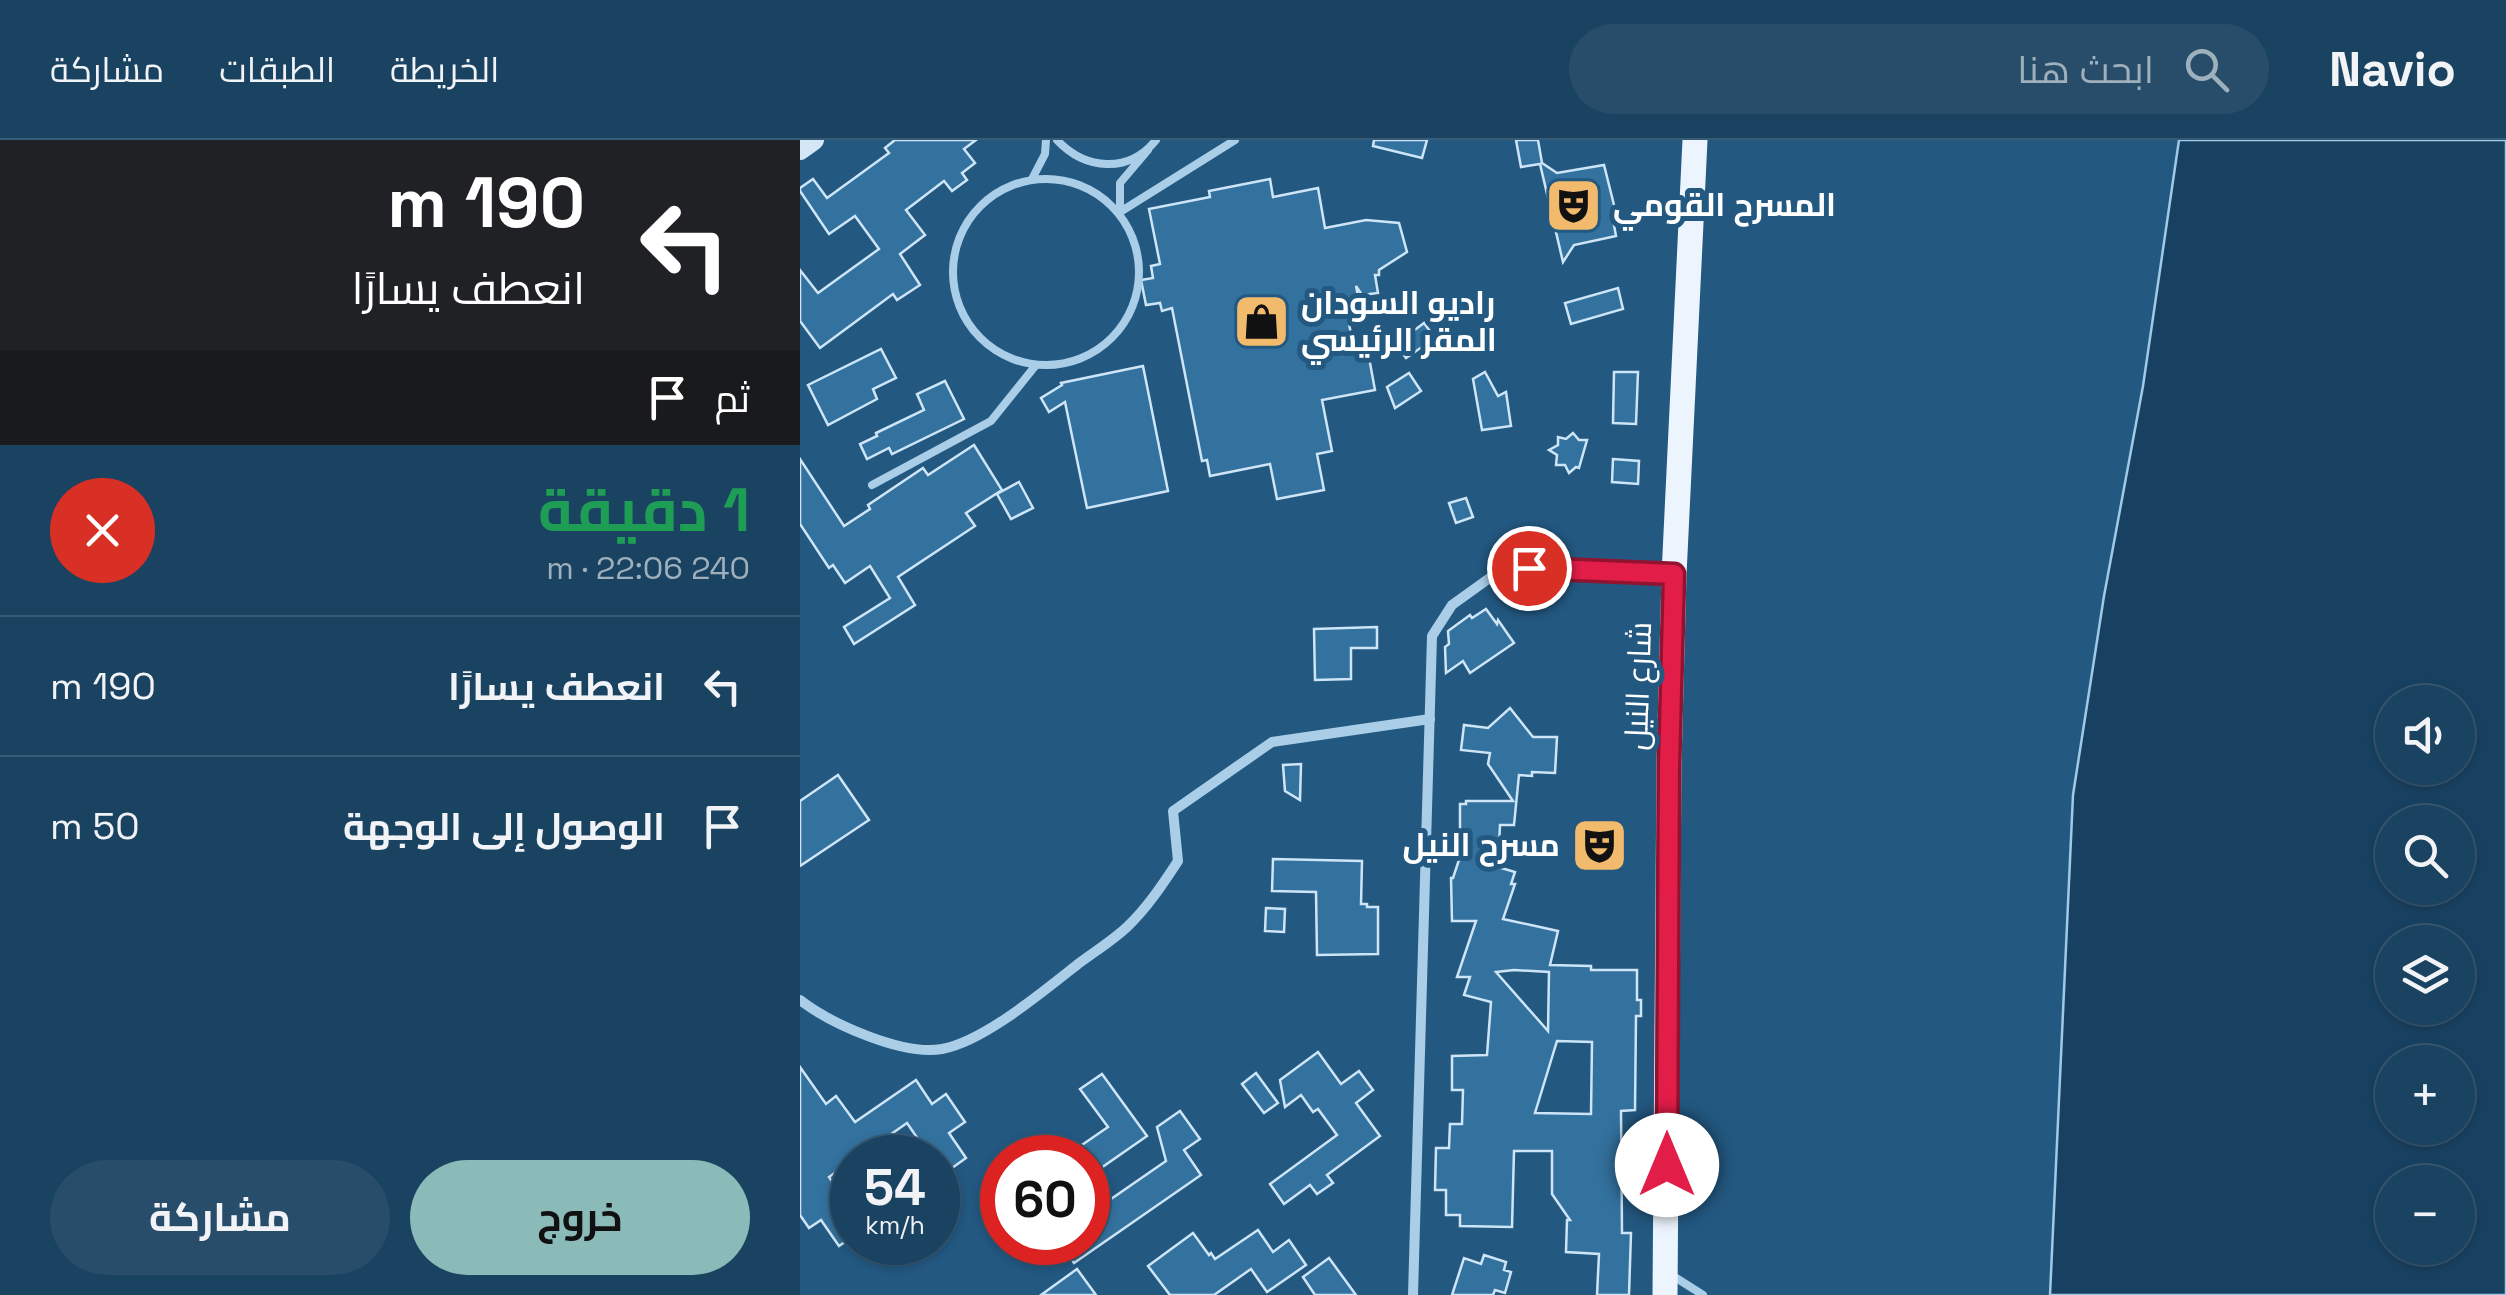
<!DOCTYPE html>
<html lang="ar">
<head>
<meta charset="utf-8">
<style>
  :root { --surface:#1a4261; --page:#274d6a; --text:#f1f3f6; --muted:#9fb0bd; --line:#385b76; --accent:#8bbbb9 }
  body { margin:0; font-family:"Space Grotesk",Cairo,sans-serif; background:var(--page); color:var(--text); direction:rtl; height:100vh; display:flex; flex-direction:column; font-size:38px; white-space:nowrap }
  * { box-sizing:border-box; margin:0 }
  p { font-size:32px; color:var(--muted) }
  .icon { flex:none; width:55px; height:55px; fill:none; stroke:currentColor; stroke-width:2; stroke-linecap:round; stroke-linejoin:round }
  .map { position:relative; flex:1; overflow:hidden; direction:ltr }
  .drawer { display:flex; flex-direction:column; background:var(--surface); width:800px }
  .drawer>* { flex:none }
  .hud { background:#202124; color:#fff; overflow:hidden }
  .controls { position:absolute; left:1575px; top:545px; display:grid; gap:20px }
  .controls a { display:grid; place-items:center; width:100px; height:100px; border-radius:50%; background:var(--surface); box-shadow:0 2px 8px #0004,0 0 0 2px var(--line); font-size:50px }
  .speed { position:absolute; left:30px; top:995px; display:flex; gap:20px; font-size:50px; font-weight:700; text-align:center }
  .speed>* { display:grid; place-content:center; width:130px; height:130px; border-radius:50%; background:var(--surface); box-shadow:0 2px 8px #0004,0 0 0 2px var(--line); line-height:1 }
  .speed small { font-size:25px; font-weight:400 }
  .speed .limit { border:15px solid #d22; background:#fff; color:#111 }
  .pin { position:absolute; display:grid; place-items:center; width:85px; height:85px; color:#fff; margin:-42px; border:5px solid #fff; border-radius:50%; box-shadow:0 2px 10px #0007 }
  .me { position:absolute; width:110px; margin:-55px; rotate:0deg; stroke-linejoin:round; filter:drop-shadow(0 0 8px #0008) }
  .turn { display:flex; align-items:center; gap:35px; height:210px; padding:0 50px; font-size:45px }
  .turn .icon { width:130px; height:130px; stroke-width:2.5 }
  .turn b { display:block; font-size:70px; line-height:85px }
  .then { display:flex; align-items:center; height:95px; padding:0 50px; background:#0003; gap:20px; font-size:38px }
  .round { display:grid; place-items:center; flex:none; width:105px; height:105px; border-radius:52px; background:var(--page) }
  .overview { display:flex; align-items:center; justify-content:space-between; height:170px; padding:0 50px }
  h1 { font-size:60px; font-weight:700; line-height:75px; color:#1e9e55 }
  .button { display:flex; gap:20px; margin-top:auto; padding:20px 50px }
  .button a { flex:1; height:115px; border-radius:60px; background:var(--accent); color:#111; font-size:40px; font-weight:700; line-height:115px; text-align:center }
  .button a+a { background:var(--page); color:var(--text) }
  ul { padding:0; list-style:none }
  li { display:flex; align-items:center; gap:30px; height:140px; padding:0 50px; border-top:2px solid var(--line) }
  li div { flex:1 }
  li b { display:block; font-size:38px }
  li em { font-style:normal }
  header { display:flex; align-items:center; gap:60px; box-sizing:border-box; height:140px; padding:0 50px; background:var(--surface); border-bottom:2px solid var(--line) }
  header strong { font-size:48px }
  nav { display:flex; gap:55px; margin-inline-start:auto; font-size:35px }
  .search { width:700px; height:90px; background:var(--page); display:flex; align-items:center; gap:25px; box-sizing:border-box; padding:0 35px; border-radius:55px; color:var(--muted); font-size:38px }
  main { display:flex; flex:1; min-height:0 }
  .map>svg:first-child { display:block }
  .water { fill:#184161; stroke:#9ecae8; stroke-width:2.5; fill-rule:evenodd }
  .building { fill:#33719e; stroke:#cde5f6; stroke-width:2.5; fill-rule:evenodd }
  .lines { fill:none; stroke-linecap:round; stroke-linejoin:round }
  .lane { stroke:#aacee7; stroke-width:8 }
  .street { stroke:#aacee7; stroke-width:10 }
  .secondary { stroke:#d4e7f6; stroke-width:20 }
  .primary { stroke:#ecf5fd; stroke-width:25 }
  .route-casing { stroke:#92132f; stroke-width:25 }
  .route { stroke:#e11d48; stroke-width:18 }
  .labels { text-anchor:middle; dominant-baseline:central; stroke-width:10; stroke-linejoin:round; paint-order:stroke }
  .poi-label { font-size:32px; font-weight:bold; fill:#fff; stroke:#235881; text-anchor:start }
  .street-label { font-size:32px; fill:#fff; stroke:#235881 }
</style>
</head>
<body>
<header>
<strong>Navio</strong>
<div class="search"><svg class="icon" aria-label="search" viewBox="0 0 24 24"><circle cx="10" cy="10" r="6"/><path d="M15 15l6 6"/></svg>ابحث هنا</div>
<nav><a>الخريطة</a><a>الطبقات</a><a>مشاركة</a></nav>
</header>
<main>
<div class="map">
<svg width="1706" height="1155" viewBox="0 0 1706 1155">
  <rect width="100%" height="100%" fill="#235881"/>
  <path class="water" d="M 1379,0 L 1706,0 L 1706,1155 L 1250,1155 L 1273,655 L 1304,456 L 1343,246 ZM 1592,562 L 1658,562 L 1658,628 L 1592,628 ZM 1592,682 L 1658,682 L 1658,748 L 1592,748 ZM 1592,802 L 1658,802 L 1658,868 L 1592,868 ZM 1592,922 L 1658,922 L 1658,988 L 1592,988 ZM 1592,1042 L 1658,1042 L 1658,1108 L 1592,1108 Z"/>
  <g class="building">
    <polygon points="95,0 176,0 164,9 175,23 162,33 167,40 152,51 144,41 106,70 125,95 100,114 120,145 97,160 93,154 20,208 0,181 0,130 18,153 79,109 55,76 29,94 0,51 0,48 13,39 27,58 89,13 85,8"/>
    <polygon points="574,0 627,0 622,18 573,6"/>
    <polygon points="716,0 738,0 742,23 757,33 804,25 816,73 812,74 816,96 774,105 763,122 740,24 721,27"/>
    <polygon points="470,39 473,57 518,48 525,88 566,80 599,83 607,112 579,130 579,135 575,135 578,153 562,155 556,146 558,156 544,158 552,199 565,196 575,250 522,260 532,311 517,314 524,350 477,359 470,324 410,336 407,320 402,321 372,168 362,171 360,163 346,165 341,140 353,138 351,126 360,124 349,69 410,57 409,51"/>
    <polygon points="818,148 823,169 771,184 765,163"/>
    <polygon points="624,183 635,198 606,218 596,204"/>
    <polygon points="81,209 96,238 73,249 77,259 28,285 8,245"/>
    <polygon points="343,226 368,351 287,368 265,262 249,272 241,258 262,245 261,243"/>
    <polygon points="685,232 698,256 706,252 711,286 682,290 673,239"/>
    <polygon points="814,232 838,232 836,284 813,283"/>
    <polygon points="609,233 621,251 595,268 587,247"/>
    <polygon points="145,241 164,279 92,314 89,308 67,319 60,304 77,296 76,293 124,270 117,254"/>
    <polygon points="773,293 779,300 787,300 779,328 776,327 769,333 765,325 756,325 757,315 749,310 758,305 758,297 766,299"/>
    <polygon points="174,305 202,350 166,373 175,386 98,437 115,465 54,504 44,487 90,458 70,426 45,443 33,425 29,428 0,384 0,319 44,386 70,369 68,365 123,328 128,335"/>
    <polygon points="813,319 839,321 838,344 812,342"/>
    <polygon points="219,342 233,368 211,379 197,354"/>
    <polygon points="666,358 673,377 656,383 649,363"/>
    <polygon points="686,469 697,484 698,480 714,503 670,533 663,521 646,533 645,507 649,504 648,491 670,475 672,478"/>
    <polygon points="577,487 577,508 551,508 551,539 515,540 514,489"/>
    <path d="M 710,568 L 733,597 L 757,597 L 755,633 L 732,632 L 732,636 L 719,635 L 714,685 L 700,685 L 698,727 L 715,732 L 711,744 L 715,744 L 703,779 L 758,791 L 750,825 L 791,826 L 791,830 L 837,830 L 837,860 L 841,860 L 841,876 L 836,876 L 835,970 L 821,971 L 822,1093 L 831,1093 L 829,1155 L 797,1155 L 799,1114 L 766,1112 L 767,1080 L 770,1080 L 752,1054 L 752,1011 L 714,1011 L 712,1087 L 660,1086 L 660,1075 L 646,1075 L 646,1050 L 635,1050 L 636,1008 L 649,1008 L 650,984 L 662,984 L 663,950 L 652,950 L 652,916 L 687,915 L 691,862 L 664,855 L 670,837 L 657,837 L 676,781 L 652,781 L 651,738 L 653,738 L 660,717 L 660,664 L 666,664 L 666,661 L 713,661 L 688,624 L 690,613 L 661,610 L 664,585 L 688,588 ZM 714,830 L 749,832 L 748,891 L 696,832 ZM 757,901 L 792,902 L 791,974 L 735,973 Z"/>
    <polygon points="501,624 500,660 485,651 483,625"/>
    <polygon points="38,635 69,680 0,726 0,661"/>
    <polygon points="473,719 562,721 561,764 567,764 567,767 578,767 578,814 517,815 516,752 472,751"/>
    <polygon points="466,768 485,769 484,792 465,791"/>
    <polygon points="518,912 541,944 559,931 573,950 556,963 580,996 527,1035 533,1043 517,1054 510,1045 484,1064 470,1044 537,995 518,969 513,972 501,955 485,967 480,940"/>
    <polygon points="0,927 26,964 36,956 55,982 116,940 132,964 146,954 165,982 149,993 166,1018 138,1038 138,1018 131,1018 107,983 57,1018 52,1018 52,1021 29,1037 47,1063 52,1059 52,1097 39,1106 21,1080 9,1088 0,1075"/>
    <polygon points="456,933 478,963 464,973 442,944"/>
    <polygon points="302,934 347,996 288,1037 288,1018 263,1018 308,987 280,949"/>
    <polygon points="380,971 400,999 384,1010 401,1035 274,1123 260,1102 288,1102 288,1075 366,1021 357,987"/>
    <polygon points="458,1090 473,1112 489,1100 506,1125 467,1152 451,1129 414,1155 370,1155 348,1126 393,1093 409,1115 411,1113 415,1119"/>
    <polygon points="684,1115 706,1122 704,1130 711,1132 705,1153 695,1150 693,1155 652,1155 664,1118 681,1124"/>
    <polygon points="529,1118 556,1155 515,1155 503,1137"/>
    <polygon points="277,1129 296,1155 241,1155"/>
  </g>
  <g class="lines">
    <g class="lane">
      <path d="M 257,0 C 285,30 329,34 356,0"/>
      <polyline points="348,10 320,43 320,72 435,0"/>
      <polyline points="232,39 245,14 246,0"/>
      <circle cx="246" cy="132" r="93"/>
      <polyline points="72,345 191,281 236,225"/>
      <polyline points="873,1136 903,1155"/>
    </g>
    <g class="street">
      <path d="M 0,860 C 31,884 103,916 142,909 C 183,902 245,850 278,824 C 294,812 312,801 327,787 C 347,768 363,744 378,721 L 373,671 L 472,602 L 630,579"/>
      <polyline points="613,1155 632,496 652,465 691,437 729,427 873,435"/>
    </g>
    <polyline class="secondary" points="0,10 14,0"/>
    <polyline class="primary" points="865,1155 869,626 874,435 895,0"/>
  </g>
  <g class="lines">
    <defs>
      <polyline id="route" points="729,428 874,434 869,626 867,1025"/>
    </defs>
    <use href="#route" class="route-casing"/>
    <use href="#route" class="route"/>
  </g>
  <defs>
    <symbol id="theatre-square" viewBox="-11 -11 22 22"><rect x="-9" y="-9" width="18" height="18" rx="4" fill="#f2ba6d" stroke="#235881"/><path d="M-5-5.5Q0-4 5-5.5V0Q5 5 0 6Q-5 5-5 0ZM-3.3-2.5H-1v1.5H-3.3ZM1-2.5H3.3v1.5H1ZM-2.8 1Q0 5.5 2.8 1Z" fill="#111"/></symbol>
    <symbol id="shop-square" viewBox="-11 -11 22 22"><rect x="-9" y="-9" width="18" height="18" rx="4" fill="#f2ba6d" stroke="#235881"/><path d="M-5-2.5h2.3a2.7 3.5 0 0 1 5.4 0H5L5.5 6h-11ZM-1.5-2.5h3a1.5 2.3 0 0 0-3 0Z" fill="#111"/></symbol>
  </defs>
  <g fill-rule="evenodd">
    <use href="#theatre-square" x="742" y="34" width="63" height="63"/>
    <use href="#shop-square" x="430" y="150" width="63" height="63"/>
    <use href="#theatre-square" x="768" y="674" width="63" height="63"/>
  </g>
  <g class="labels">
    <g class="poi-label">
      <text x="813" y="65">المسرح القومي</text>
      <text x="501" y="163">راديو السودان<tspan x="501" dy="37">المقر الرئيسي</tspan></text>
      <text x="760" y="705" text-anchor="end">مسرح النيل</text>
    </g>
    <g class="street-label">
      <text transform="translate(838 546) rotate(-88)">شارع النيل</text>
    </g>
  </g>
</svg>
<div class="controls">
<a><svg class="icon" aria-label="sound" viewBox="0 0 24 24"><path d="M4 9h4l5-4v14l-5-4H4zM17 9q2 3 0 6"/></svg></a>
<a><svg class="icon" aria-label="search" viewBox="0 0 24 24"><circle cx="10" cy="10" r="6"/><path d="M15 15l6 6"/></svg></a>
<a><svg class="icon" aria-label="layers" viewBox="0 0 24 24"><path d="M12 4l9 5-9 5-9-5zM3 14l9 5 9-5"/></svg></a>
<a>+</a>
<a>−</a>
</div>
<div class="speed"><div>54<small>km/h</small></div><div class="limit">60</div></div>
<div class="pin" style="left:729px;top:428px;background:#d93025"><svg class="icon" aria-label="arrive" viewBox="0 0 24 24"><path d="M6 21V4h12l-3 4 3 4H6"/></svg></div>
<svg class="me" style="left:867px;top:1025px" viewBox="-20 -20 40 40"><circle r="19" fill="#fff"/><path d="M0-13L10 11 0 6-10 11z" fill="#e11d48"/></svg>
</div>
<section class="drawer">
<div class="hud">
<div class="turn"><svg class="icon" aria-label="left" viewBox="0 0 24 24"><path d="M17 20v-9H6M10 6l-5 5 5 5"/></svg><div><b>190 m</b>انعطف يسارًا</div></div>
<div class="then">ثم<svg class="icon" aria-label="arrive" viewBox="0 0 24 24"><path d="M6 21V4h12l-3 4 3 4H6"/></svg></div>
</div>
<div class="overview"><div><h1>1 دقيقة</h1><p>240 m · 22:06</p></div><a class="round" style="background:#d93025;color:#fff"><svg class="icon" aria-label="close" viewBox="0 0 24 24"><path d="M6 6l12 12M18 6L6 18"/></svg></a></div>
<ul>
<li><svg class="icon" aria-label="left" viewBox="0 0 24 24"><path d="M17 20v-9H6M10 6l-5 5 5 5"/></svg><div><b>انعطف يسارًا</b></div><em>190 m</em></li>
<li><svg class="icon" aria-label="arrive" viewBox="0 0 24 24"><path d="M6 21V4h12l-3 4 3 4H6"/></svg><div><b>الوصول إلى الوجهة</b></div><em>50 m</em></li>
</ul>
<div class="button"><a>خروج</a><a>مشاركة</a></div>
</section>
</main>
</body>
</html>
